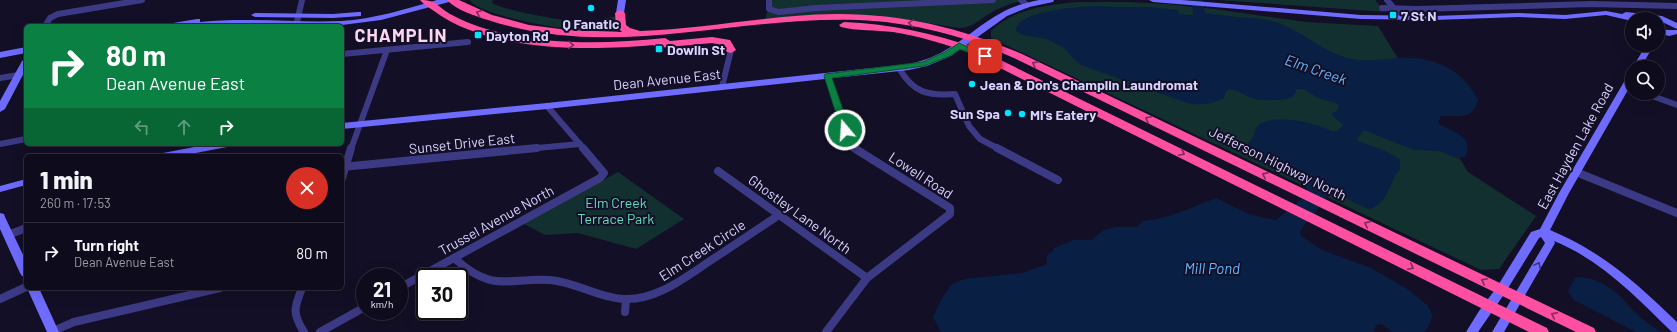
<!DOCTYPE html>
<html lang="en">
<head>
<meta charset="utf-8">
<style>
  :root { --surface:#0e0b1c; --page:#171425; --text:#f1f3f6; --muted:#9b9ba3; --line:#2e2b3b }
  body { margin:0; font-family:Barlow,sans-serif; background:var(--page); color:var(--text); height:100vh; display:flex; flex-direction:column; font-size:15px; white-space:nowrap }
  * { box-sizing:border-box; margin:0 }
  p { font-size:13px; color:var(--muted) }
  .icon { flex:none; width:22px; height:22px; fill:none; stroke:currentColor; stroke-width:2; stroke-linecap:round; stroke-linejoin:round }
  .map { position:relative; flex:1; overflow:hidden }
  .panel { position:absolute; left:24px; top:154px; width:320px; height:136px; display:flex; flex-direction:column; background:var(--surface); border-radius:6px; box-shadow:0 4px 16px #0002,0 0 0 1px var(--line) }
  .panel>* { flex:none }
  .guide { position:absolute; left:24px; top:24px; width:320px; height:122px; border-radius:6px; box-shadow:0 4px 16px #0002,0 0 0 1px var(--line); background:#0b8043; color:#fff; overflow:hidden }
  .tools { position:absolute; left:1625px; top:12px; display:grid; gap:8px }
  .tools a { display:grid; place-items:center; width:40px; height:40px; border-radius:50%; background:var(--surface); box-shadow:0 4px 16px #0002,0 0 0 1px var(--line); font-size:20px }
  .speed { position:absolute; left:356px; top:268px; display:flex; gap:8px; font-size:20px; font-weight:700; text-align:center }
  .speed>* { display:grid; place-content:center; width:52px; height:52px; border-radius:50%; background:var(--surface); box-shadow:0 4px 16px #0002,0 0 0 1px var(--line); line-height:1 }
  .speed small { font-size:10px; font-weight:400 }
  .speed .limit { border:2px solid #111; border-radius:6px; background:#fff; color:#111 }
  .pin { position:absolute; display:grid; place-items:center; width:34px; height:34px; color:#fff; margin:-17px; border-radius:8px; box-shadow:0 2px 6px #0006 }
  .me { position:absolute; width:44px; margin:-22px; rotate:342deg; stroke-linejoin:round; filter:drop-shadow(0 0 3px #0008) }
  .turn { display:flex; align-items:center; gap:14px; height:84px; padding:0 16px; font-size:18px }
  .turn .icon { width:52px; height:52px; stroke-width:2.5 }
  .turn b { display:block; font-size:28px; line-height:34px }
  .lanes { display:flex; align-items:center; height:38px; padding:0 16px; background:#0003; justify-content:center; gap:20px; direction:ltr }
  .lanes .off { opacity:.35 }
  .round { display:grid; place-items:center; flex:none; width:42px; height:42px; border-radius:21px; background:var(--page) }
  .summary { display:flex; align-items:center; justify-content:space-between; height:68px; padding:0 16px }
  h1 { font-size:24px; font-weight:800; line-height:30px }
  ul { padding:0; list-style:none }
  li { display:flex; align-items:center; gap:12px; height:60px; padding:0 16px; border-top:1px solid var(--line) }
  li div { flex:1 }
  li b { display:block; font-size:15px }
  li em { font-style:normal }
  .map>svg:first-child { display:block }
  .green { fill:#12302f }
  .water { fill:#0a1f44 }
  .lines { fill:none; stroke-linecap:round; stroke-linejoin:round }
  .river { fill:#0a1f44; fill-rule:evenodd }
  .street-far1 { stroke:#3d3a85; stroke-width:6 }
  .street { stroke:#3d3a85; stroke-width:8 }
  .secondary { fill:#6f6bff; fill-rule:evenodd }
  .highway { fill:#ff4fa3; fill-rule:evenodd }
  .oneway { stroke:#7d2c5e }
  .oneway2 { stroke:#38347d }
  .route { fill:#0b8043; stroke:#07532c }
  .poi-dot { fill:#00e5ff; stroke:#130f26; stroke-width:1.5 }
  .labels { text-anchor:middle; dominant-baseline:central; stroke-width:4; stroke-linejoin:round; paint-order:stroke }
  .poi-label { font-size:14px; font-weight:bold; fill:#d9d4ff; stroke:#130f26; text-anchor:start }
  .street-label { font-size:14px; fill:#d9d4ff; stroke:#130f26 }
  .park-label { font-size:14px; fill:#5fe0c0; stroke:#130f26 }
  .water-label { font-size:15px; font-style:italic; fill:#62b6ff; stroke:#130f26 }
  .district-label { font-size:18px; font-weight:bold; letter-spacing:1px; fill:#ffd6f0; stroke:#130f26 }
</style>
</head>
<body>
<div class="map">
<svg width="1677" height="332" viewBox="0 0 1677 332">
  <rect width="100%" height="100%" fill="#130f26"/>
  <g class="green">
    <path d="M 470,0 L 492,0 L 493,1 L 492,3 C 504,11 586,26 599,22 C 601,22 603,19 604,19 C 608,17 613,17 617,16 C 615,22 614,27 619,31 C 602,38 477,17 470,0 Z"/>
    <path d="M 771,0 L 1025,0 C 1013,3 1000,7 989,14 C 979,20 972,28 959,28 L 875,15 L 830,14 L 765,19 Z"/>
    <polygon points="1218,0 1375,0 1386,12"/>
    <path d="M 1077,2 L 1128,2 L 1167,4 L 1214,9 L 1306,22 L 1378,26 L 1468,172 L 1536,216 L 1499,269 L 1481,270 L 991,38 L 991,31 C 1013,9 1047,5 1077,2 Z"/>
    <polygon points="618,172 684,219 636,249 578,233 545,235 524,224"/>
  </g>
  <g class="water">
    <path d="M 1100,6 L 1112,7 L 1148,7 L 1178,10 L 1179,14 L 1204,16 L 1204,13 C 1215,14 1226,16 1237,17 C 1253,18 1266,18 1281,24 C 1306,34 1326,54 1352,59 C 1367,62 1382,59 1397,58 C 1432,56 1462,68 1478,100 C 1473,121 1457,115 1441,116 L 1438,122 L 1440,125 C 1455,132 1475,137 1465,157 L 1456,158 L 1439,151 L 1414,150 L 1366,131 L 1363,131 L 1357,139 L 1358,141 L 1383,150 L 1400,159 L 1400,170 C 1388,181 1390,204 1369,209 C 1358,206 1339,192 1329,195 L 1305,224 L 1300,232 L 1301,236 L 1322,250 L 1371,268 L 1406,288 L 1427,305 L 1433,315 L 1428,327 L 1424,332 L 1392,332 L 1382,324 L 1376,325 L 1374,332 L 941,332 L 933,317 L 941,300 L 951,285 L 964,279 L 1022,273 L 1047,264 L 1047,255 L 1052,252 L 1054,248 L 1074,240 L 1091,240 L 1104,230 L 1115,227 L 1136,227 L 1143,221 C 1168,219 1193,207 1216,198 L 1251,215 L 1276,220 L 1303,198 L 1308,186 L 1303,181 L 1255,159 L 1244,151 C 1245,145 1251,141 1254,136 C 1255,134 1254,132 1255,130 C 1264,111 1309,122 1325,128 C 1328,129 1332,133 1336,131 C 1339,131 1341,127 1343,125 L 1332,115 L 1332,113 L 1338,110 L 1338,104 L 1318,98 L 1305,90 L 1297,89 C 1296,91 1294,95 1292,97 C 1287,101 1261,101 1255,99 C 1245,97 1236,86 1226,91 L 1224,98 C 1212,104 1200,106 1187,103 L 1081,65 L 1077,62 L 1064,48 L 1047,39 L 1022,35 L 1016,31 C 1015,10 1085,6 1100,6 Z"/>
    <path d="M 1581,277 C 1610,281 1620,297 1640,317 C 1646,322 1653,327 1660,332 L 1636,332 L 1574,300 L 1568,291 L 1575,278 Z"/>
  </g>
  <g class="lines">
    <polygon class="river" points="1191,0 1203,0 1206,19 1216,31 1214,33 1206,33 1194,20"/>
    <g class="street-far1">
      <polyline points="769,0 769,9 779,12 816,8 993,0"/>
      <polyline points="1021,0 1027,5"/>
      <polyline points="1387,0 1402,18"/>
      <polyline points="1382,8 1417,9 1592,4 1677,6"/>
      <polyline points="45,26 50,18 58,14 142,0"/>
      <polyline points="296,26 302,0"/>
      <polyline points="342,54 468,42"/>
      <path d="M 899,68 C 913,93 928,96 955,94 L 969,126 L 980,139 L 999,149"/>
      <polyline points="828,76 849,143 855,149"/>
      <polyline points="0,78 18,75"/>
      <polyline points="722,87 731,50"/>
      <polyline points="1644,93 1677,105"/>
      <polyline points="547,106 584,149"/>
      <polyline points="0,144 26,139"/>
      <polyline points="351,149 387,50"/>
      <polyline points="526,149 580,144"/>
    </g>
    <g class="street">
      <polyline points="997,148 1058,180"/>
      <polyline points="342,167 537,148"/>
      <polyline points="718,171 867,278"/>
      <polyline points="1576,172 1677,213"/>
      <polyline points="342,178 351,148"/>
      <polyline points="8,235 26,228"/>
      <path d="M 454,258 C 493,293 505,278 550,280 C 576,282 598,298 623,299 C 658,301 688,275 716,257 C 737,243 758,229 779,215"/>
      <path d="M 302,288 C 294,308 292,313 304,332"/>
      <polyline points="399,288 600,178 604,173 583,148"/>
      <polyline points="0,299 26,287"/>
      <polyline points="625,312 626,300"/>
      <polyline points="53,331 74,322 220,288"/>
      <polyline points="320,332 365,307"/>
      <polyline points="826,332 867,278 950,214 950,208 854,148"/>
    </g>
    <g class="secondary">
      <path d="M 437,0 L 450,0 L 449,2 L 381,20 L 342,25 L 247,25 L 163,26 L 167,24 L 197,19 L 200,19 L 200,22 C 247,17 294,23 341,21 C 374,19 406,9 437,0 Z"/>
      <polygon points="618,0 626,0 624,13 620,15 616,13"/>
      <path d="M 1039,0 L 1054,0 L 1053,2 L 1029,7 L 1007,16 L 951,56 L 927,66 L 909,70 L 547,109 L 342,129 L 342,123 L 547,103 L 909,64 C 950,56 967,32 1001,13 C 1012,6 1026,3 1039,0 Z"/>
      <polygon points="1149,0 1182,0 1361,15 1434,16 1518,13 1565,15 1606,11 1622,14 1626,12 1662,16 1677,23 1677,29 1658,20 1658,19 1635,18 1632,19 1632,21 1606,15 1565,19 1518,17 1434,20 1361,19 1153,2"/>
      <polygon points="358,12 361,12 361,16 333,18 255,17 251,15 255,13 333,14"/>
      <polygon points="1658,29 1669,30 1677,30 1677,34 1669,36 1658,33"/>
      <polygon points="1646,45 1654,45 1641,67 1633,67"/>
      <polygon points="26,47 26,53 0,58 0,52"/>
      <polygon points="26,58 26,69 5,109 0,112 0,101 22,61"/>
      <path d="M 1632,72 L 1632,83 L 1569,193 L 1550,230 C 1603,252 1636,283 1677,322 L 1677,332 L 1672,332 C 1636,297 1601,260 1554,241 L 1555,243 L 1504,332 L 1492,332 L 1545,243 L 1541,237 L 1539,238 L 1505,293 L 1478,332 L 1466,332 L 1479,311 L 1497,287 L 1531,232 L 1540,229 L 1559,193 L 1628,75 Z"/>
      <polygon points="210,144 232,144 227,147 180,156 158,156 163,153"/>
      <polygon points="26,179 26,185 0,192 0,186"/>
      <polygon points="0,213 4,214 5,217 26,261 26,277 22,276 20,273 0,229"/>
      <polygon points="27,288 39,288 59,332 47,332"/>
    </g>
    <g class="highway">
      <path d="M 420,0 C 438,0 438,8 452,15 C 461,20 471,24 480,27 C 539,46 604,44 665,38 L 670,41 L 712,37 L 730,40 L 736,50 L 731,53 L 727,52 L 722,45 L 712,43 L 658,48 L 653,45 C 587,51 489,52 434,11 C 430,8 424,5 420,0 Z"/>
      <path d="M 447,0 L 459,0 L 492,15 L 529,25 L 568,30 L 622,32 L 616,26 L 615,13 L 620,10 L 625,13 L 626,25 L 630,28 L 640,31 C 705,29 769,15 834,14 C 899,13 962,28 1022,54 L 1594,328 L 1596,332 L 1576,332 L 1014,58 C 964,36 912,22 857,20 C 731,16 613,61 488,20 C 475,16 456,10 447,0 Z"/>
      <path d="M 844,22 C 890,24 934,33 978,49 L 1547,328 L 1549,332 L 1529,332 L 970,53 C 945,44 919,36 893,32 C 876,30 856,31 841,27 L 839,25 Z"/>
    </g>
  </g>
  <defs><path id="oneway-chevron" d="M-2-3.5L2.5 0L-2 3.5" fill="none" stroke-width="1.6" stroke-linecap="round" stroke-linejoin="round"/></defs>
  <g class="oneway">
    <use href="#oneway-chevron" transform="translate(479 13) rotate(-159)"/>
    <use href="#oneway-chevron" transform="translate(911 23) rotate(-171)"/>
    <use href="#oneway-chevron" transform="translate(571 45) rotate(3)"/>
    <use href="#oneway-chevron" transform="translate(1035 64) rotate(-154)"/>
    <use href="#oneway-chevron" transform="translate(1148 119) rotate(-154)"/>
    <use href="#oneway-chevron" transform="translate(1182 153) rotate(26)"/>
    <use href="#oneway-chevron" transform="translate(1265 175) rotate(-154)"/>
    <use href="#oneway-chevron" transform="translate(1367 224) rotate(-154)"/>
    <use href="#oneway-chevron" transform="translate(1411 267) rotate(26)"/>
    <use href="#oneway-chevron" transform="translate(1484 281) rotate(-154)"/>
    <use href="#oneway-chevron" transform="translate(1554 315) rotate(-154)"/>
  </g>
  <use class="oneway2" href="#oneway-chevron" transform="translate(1538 265) rotate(-62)"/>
  <polygon class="route" points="959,43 989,56 985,59 982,58 960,49 950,56 924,66 832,78 850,130 848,132 842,132 824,76 825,74 923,62 945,52"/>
  <g class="poi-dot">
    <circle cx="591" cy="8" r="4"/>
    <rect x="1389" y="11" width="8" height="8" rx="2"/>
    <rect x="474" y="31" width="8" height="8" rx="2"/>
    <rect x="655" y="45" width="8" height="8" rx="2"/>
    <circle cx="972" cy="84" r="4"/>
    <circle cx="1008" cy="113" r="4"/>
    <circle cx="1022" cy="114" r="4"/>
  </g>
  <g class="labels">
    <g class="poi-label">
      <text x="1401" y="15">7 St N</text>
      <text x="591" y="23" text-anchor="middle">Q Fanatic</text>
      <text x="486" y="35">Dayton Rd</text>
      <text x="667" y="49">Dowlin St</text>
      <text x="980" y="84">Jean &amp; Don's Champlin Laundromat</text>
      <text x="1000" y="113" text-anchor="end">Sun Spa</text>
      <text x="1030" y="114">Mi's Eatery</text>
    </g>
    <g class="street-label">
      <text transform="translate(667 79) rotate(-6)">Dean Avenue East</text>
      <text transform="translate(462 143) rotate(-6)">Sunset Drive East</text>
      <text transform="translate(1575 146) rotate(-61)">East Hayden Lake Road</text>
      <text transform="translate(1278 163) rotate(26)">Jefferson Highway North</text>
      <text transform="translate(921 175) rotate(33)">Lowell Road</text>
      <text transform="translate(800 214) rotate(36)">Ghostley Lane North</text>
      <text transform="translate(496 220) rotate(-29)">Trussel Avenue North</text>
      <text transform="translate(702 250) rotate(-33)">Elm Creek Circle</text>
    </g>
    <g class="park-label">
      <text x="616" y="202">Elm Creek<tspan x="616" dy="16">Terrace Park</tspan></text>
    </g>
    <g class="water-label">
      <text transform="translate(1316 69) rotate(19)">Elm Creek</text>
      <text x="1212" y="268">Mill Pond</text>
    </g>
    <g class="district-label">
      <text x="401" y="35">CHAMPLIN</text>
    </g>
  </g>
</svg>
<div class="tools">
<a><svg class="icon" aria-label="sound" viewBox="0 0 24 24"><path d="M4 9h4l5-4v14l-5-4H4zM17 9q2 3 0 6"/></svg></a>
<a><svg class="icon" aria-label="search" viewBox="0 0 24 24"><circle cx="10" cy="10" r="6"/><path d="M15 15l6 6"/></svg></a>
</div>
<div class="speed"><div>21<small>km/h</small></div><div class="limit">30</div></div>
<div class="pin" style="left:985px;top:56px;background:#d93025"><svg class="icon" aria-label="arrive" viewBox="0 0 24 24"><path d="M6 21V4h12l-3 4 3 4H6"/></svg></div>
<svg class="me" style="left:845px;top:130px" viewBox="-20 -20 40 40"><circle r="17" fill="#0b8043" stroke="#fff" stroke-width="3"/><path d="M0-11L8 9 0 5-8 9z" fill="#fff"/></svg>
<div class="guide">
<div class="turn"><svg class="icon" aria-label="right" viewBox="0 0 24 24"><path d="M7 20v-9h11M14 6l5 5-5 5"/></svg><div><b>80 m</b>Dean Avenue East</div></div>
<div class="lanes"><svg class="icon off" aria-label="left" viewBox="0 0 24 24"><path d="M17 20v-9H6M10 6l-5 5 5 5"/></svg><svg class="icon off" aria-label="ahead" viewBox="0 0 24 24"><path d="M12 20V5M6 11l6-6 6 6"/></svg><svg class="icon" aria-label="right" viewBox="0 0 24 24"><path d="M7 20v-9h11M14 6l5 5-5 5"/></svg></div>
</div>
<section class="panel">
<div class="summary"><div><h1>1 min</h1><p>260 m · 17:53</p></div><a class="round" style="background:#d93025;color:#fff"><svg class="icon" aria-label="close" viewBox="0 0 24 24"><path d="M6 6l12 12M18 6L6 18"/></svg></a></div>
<ul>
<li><svg class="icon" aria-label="right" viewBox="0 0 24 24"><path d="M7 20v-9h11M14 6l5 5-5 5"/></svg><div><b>Turn right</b><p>Dean Avenue East</p></div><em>80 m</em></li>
</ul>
</section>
</div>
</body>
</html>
